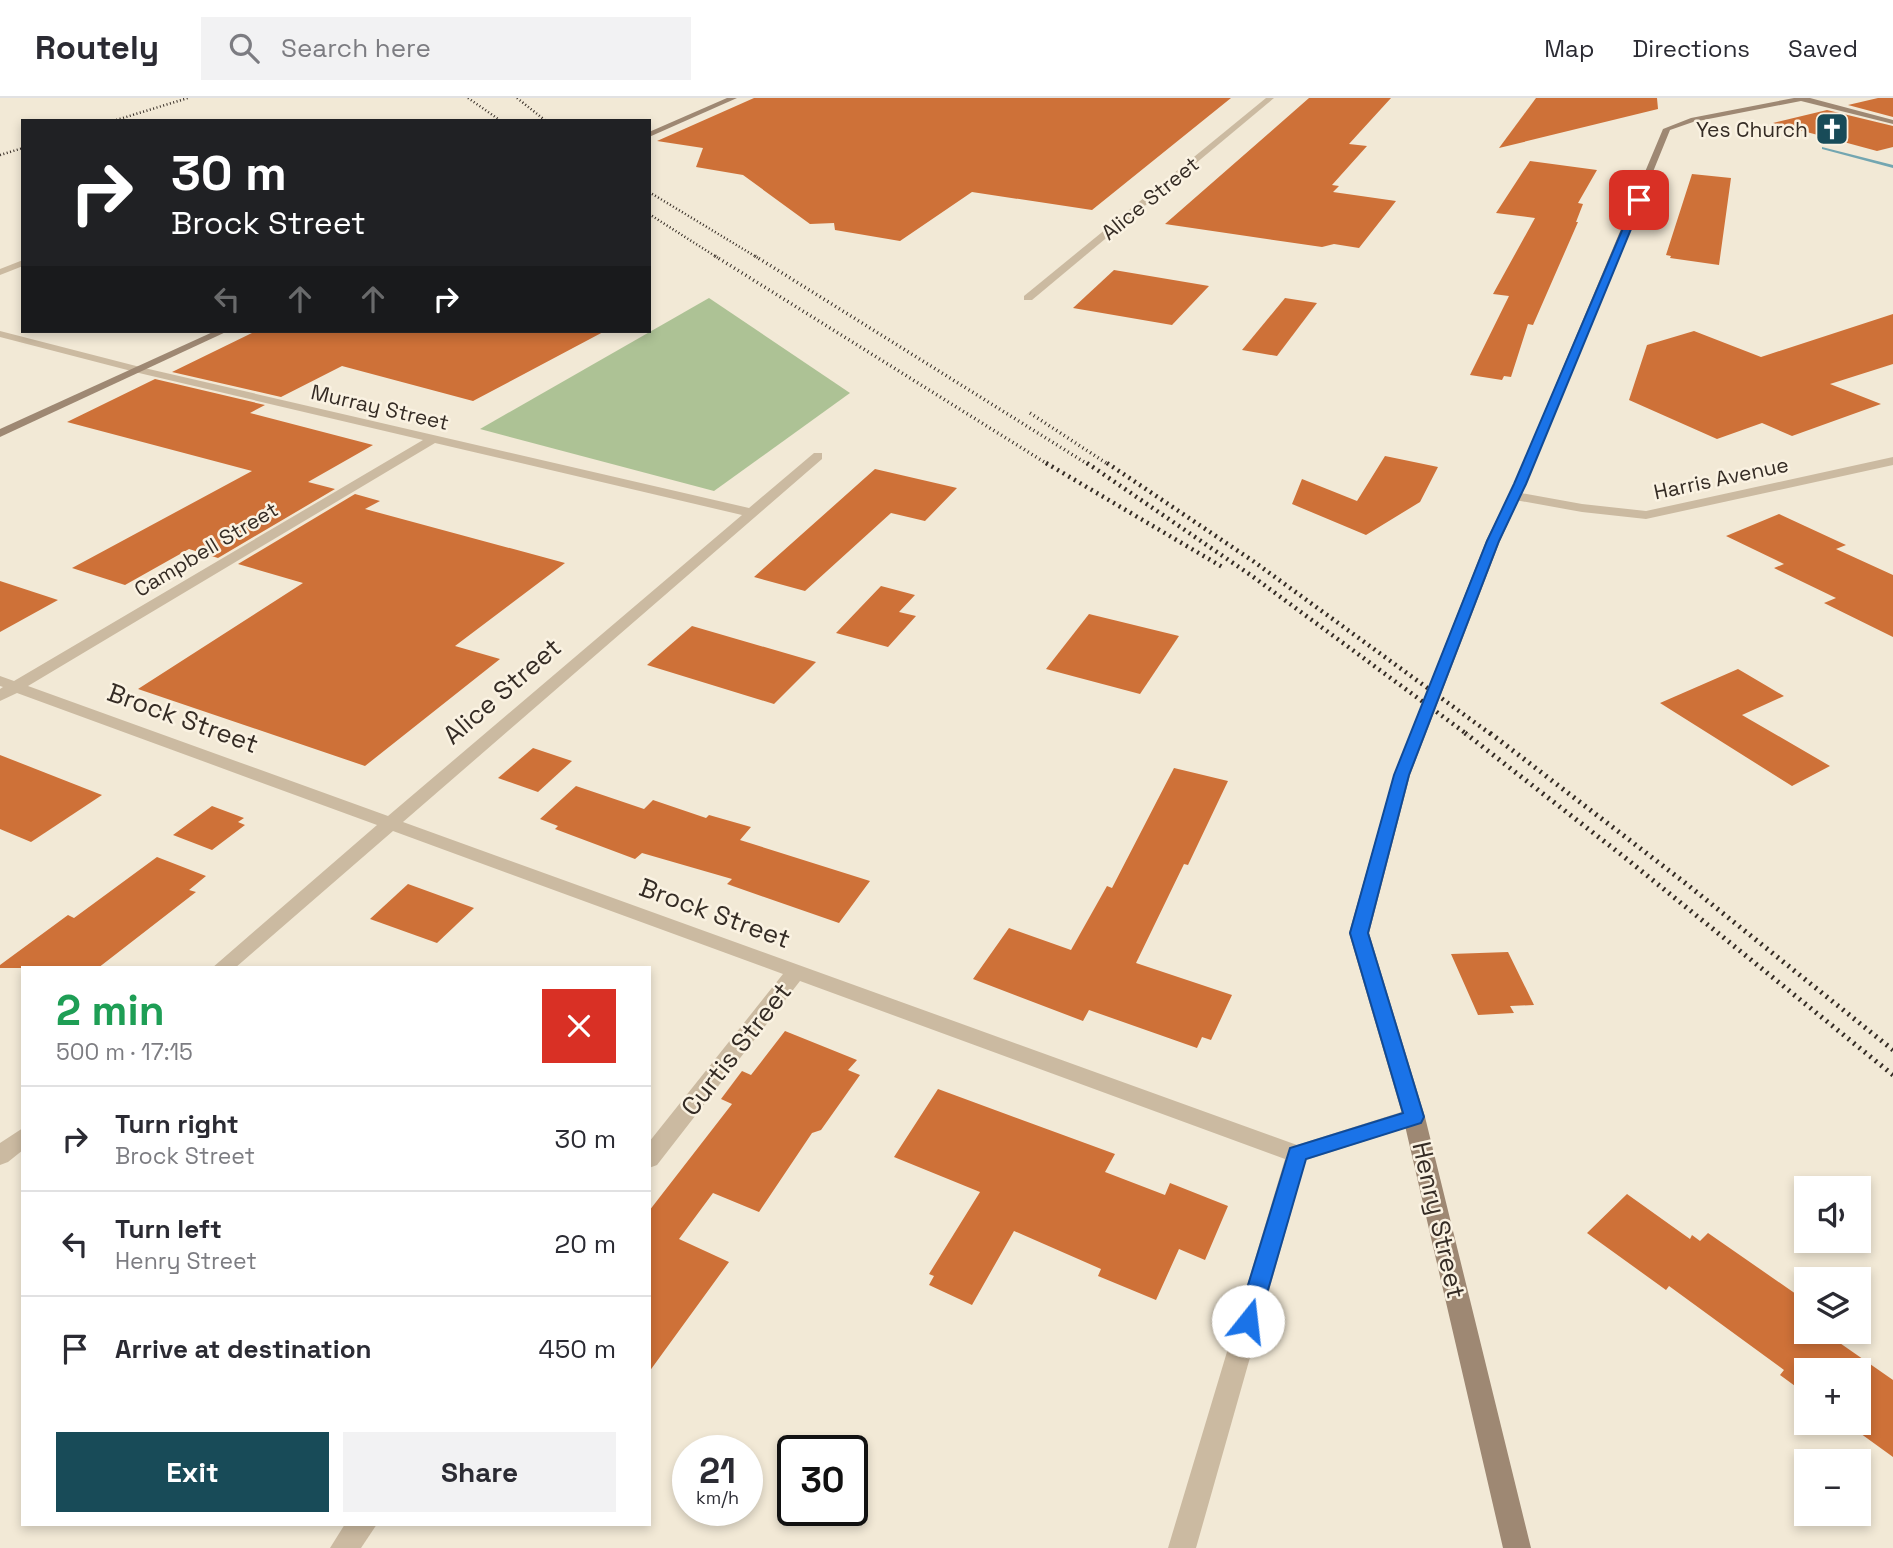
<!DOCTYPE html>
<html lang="en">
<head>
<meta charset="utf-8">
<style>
  :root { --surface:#fff; --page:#f2f2f3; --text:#2b2b33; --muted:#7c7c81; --line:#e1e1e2; --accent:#184b58 }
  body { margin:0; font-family:"Space Grotesk",sans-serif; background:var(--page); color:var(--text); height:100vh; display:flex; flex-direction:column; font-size:26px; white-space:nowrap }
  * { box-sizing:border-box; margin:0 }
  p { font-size:23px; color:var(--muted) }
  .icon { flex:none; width:38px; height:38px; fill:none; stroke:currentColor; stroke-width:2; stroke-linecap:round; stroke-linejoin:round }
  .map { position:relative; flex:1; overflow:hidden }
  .panel { position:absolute; left:21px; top:868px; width:630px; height:560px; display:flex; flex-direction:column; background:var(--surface); border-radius:0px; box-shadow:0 4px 10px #0003 }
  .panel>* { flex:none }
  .guide { position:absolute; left:21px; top:21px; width:630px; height:214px; border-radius:0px; box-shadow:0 4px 10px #0003; background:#202124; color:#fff; overflow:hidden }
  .fabs { position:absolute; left:1794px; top:1078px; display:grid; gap:14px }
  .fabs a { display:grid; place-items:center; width:77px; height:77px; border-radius:0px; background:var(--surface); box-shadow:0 4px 10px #0003; font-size:35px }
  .speed { position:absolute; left:672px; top:1337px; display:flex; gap:14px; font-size:35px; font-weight:700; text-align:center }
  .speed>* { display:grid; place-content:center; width:91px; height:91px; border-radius:50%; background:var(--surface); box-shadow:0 4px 10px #0003; line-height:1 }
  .speed small { font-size:18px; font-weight:400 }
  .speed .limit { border:4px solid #111; border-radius:10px; background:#fff; color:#111 }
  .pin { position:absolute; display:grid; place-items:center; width:60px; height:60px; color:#fff; margin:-30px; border-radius:14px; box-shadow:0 4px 10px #0006 }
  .me { position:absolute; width:77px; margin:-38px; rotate:16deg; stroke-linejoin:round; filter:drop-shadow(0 0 5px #0008) }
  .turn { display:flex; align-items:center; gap:24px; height:147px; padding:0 35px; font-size:32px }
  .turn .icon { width:91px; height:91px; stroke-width:2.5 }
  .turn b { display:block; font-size:49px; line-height:60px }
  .lanes { display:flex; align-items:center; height:66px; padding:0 35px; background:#0003; justify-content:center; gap:35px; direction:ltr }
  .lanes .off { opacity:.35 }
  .round { display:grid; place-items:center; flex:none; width:74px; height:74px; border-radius:0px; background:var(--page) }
  .overview { display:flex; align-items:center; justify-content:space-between; height:119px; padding:0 35px }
  h1 { font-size:42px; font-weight:600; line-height:52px; color:#1e9e55 }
  .button { display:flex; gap:14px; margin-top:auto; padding:14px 35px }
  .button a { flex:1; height:80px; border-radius:0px; background:var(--accent); color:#fff; font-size:28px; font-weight:600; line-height:80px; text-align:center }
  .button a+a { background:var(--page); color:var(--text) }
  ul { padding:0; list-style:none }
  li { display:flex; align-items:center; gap:21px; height:105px; padding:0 35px; border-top:2px solid var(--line) }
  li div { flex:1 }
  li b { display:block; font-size:26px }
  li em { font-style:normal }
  header { display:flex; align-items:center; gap:42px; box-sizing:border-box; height:98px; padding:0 35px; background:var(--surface); border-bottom:2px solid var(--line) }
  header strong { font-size:33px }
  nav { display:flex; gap:38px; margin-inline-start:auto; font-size:24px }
  .search { width:490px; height:63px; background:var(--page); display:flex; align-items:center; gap:18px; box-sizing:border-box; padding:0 24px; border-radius:0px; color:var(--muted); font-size:26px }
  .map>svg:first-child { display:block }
  .green { fill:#adc295 }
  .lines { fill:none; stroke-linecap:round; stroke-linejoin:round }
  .stream { fill:#73a6b1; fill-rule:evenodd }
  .building { fill:#ce7138 }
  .street { fill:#cbbaa1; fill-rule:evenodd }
  .secondary { fill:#9e8873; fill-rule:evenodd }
  .rail-far3 { stroke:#352c25; stroke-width:2.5; stroke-dasharray:1 2.5; stroke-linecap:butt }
  .rail-far2 { stroke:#352c25; stroke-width:3.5; stroke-dasharray:1 3.5; stroke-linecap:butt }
  .rail-far1 { stroke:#352c25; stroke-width:4.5; stroke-dasharray:2 4.5; stroke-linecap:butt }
  .rail { stroke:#352c25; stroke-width:5; stroke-dasharray:2 5; stroke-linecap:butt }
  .route { fill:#1a73e8; stroke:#114b97; stroke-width:2 }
  .labels { text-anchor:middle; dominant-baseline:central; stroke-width:5; stroke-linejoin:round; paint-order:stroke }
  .far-poi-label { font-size:21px; fill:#352c25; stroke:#faf2e2; text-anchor:end }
  .far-street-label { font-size:21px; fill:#352c25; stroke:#faf2e2 }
  .street-label { font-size:26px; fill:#352c25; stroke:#faf2e2 }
</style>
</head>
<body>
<header>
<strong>Routely</strong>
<div class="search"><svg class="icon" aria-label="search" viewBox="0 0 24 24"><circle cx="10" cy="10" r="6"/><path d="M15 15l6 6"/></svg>Search here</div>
<nav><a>Map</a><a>Directions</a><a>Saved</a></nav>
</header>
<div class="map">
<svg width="1893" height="1450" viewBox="0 0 1893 1450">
  <rect width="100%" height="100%" fill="#f2e9d6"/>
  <polygon class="green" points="709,200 850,295 714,393 480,331"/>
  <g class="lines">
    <polygon class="stream" points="1822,49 1893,67 1893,70 1822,51"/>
  </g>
  <g class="building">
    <polygon points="754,0 1231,0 1092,112 972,94 900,143 835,132 834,125 810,126 743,77 696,69 703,50 657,43"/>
    <polygon points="1309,0 1391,0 1349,46 1367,48 1332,87 1339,88 1333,94 1396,103 1359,150 1334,146 1322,149 1165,126"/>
    <polygon points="1536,0 1657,0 1658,11 1499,50"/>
    <polygon points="1878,0 1893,0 1893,19 1848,7"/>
    <polygon points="1827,12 1893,28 1893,49 1877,53 1773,25"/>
    <polygon points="1530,63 1597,72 1578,105 1583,106 1576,124 1578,124 1533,227 1528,226 1511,279 1504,278 1502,282 1470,277 1509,198 1493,196 1535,120 1496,115"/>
    <polygon points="1692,76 1731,80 1719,167 1670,160 1671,158 1666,157"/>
    <polygon points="1114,172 1209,188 1172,227 1073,210"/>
    <polygon points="1285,200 1317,205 1277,258 1242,252"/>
    <polygon points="1893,216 1893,266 1830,286 1881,306 1792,338 1762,325 1717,341 1629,302 1647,247 1694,233 1761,259"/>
    <polygon points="256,233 605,233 473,303 342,268 281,299 172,274"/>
    <polygon points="155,281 265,307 250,315 373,347 308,384 335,391 218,460 189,451 125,487 72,470 252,373 67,324"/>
    <polygon points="1385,358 1438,369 1420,404 1366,437 1292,406 1302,381 1357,403"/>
    <polygon points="875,371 957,390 925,423 891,415 805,493 754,479"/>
    <polygon points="355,396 380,403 365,411 565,465 455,548 500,561 365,668 138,591 303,485 238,466"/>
    <polygon points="1779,416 1846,447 1836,451 1893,477 1893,539 1824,505 1836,500 1774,470 1784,466 1726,438"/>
    <polygon points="0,483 58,502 0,534"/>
    <polygon points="881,488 915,497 899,514 916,518 888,549 836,535"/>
    <polygon points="1089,516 1179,538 1140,596 1046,571"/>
    <polygon points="692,528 816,564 774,606 647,567"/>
    <polygon points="1738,571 1784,598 1742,617 1830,668 1792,688 1660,605"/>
    <polygon points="533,650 572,663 538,694 498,680"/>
    <polygon points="0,657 102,697 31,744 0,731"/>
    <polygon points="1174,670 1228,683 1188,767 1184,766 1136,865 1232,897 1211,942 1202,939 1197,950 1089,912 1083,923 973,881 1009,830 1071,852 1107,788 1112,790"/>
    <polygon points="576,688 644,711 653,702 706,720 709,717 751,729 740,742 870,783 839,825 727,786 732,781 642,755 635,761 555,731 558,728 540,721"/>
    <polygon points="212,708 244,720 238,724 245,727 212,752 173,737"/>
    <polygon points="157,759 206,778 189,792 196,794 98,870 0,870 0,867 68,817 74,820"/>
    <polygon points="408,786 474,810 437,845 370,821"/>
    <polygon points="1508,854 1534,907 1510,908 1514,915 1478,917 1451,856"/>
    <polygon points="785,933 857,962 848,972 860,977 821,1032 812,1035 759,1114 713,1095 679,1141 729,1164 649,1274 649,1113 732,1006 721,1001 742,973 751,977"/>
    <polygon points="938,991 1115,1056 1105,1074 1165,1097 1170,1085 1228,1108 1205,1162 1179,1151 1156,1202 1098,1178 1101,1171 1014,1133 972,1207 929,1187 934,1178 929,1176 980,1094 894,1059"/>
    <polygon points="1627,1096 1690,1141 1692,1137 1700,1143 1708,1135 1806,1203 1806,1234 1824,1234 1893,1282 1893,1359 1846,1325 1858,1325 1858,1272 1806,1272 1806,1296 1780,1277 1784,1272 1669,1188 1666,1192 1587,1135"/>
  </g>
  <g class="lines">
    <g class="street">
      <polygon points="1266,0 1274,0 1032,202 1024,202 1024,198"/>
      <polygon points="23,162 23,168 0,177 0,171"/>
      <path d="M 0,233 L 140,269 L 749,410 L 814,355 L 822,355 L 822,361 L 403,724 L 1297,1047 L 1414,1010 L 1422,1013 L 1425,1019 L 1422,1025 L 1306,1062 L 1196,1450 L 1168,1450 L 1285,1061 L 800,883 L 657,1067 L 649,1070 L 649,1044 L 783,876 L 393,733 L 235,870 L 212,870 L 377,727 L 17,595 L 0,603 L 0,591 L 3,589 L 0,588 L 0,578 L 14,583 L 423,342 L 139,275 L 0,239 ZM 435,345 L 742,417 L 388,718 L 28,588 Z"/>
      <polygon points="1893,359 1893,367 1646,421 1582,414 1515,402 1509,398 1515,394 1582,406 1646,413"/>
      <polygon points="23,1030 23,1052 8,1064 0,1067 0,1045"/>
      <polygon points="345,1426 377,1426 361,1450 330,1450"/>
    </g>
    <g class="secondary">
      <polygon points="727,0 737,0 649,39 649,34"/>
      <polygon points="1794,0 1810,0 1893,22 1893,26 1801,3 1693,24 1670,32 1526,386 1500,443 1410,677 1369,835 1425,1019 1531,1450 1503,1450 1403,1019 1349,835 1394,677 1486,443 1514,386 1663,31 1691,20"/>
      <polygon points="215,233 228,233 0,339 0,331"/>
    </g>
    <g class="rail-far3">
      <polyline points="468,0 501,23"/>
      <polyline points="517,0 546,23"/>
      <polyline points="113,23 188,0"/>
      <polyline points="0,57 23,50"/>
      <polyline points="649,94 758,160"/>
      <polyline points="649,116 718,160"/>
    </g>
    <g class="rail-far2">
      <polyline points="715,158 1049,367"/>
      <polyline points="755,158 1089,367"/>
      <polyline points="1030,315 1109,367"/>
    </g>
    <g class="rail-far1">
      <polyline points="1046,365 1224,470"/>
      <polyline points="1087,365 1252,478 1468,637"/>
      <polyline points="1107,365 1253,463 1492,637"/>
    </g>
    <g class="rail">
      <polyline points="1465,635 1623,758 1893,977"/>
      <polyline points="1490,635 1684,784 1893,952"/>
    </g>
  </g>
  <polygon class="route" points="1639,100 1643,102 1526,386 1499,443 1409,677 1368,835 1424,1019 1421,1025 1306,1061 1259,1223 1256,1231 1248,1233 1240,1231 1237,1223 1290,1050 1403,1015 1350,835 1394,677 1487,443 1514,386 1635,102"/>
  <defs>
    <symbol id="church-square" viewBox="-11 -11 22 22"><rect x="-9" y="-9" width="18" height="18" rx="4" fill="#184b58" stroke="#faf2e2"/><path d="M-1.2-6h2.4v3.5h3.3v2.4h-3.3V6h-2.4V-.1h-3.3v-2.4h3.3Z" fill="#fff"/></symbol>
  </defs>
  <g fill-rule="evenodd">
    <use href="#church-square" x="1813" y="12" width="38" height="38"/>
  </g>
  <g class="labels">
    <g class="far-poi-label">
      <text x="1808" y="31">Yes Church</text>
    </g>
    <g class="far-street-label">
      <text transform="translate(1150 100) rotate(-39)">Alice Street</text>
      <text transform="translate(380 309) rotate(13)">Murray Street</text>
      <text transform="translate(1721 380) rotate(-12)">Harris Avenue</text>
      <text transform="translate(206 451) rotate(-31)">Campbell Street</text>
    </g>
    <g class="street-label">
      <text transform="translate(502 593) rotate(-41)">Alice Street</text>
      <text transform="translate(183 620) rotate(20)">Brock Street</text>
      <text transform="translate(715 815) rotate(20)">Brock Street</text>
      <text transform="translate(736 951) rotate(-52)">Curtis Street</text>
      <text transform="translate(1439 1122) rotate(77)">Henry Street</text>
    </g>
  </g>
</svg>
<div class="fabs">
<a><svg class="icon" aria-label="sound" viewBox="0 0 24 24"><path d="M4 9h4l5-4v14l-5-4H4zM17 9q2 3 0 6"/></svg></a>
<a><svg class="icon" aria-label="layers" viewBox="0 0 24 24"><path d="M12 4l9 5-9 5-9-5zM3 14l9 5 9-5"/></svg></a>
<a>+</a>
<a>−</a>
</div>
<div class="speed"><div>21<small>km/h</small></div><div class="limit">30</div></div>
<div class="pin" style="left:1639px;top:102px;background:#d93025"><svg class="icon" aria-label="arrive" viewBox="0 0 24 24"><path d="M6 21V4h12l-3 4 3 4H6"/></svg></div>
<svg class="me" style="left:1248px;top:1223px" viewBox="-20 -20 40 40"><circle r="19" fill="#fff"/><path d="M0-13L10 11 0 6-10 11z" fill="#1a73e8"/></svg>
<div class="guide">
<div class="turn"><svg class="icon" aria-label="right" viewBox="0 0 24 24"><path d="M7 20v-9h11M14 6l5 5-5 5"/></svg><div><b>30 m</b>Brock Street</div></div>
<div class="lanes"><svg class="icon off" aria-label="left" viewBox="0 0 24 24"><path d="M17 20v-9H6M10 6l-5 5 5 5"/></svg><svg class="icon off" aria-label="ahead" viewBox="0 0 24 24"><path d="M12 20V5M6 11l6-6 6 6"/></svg><svg class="icon off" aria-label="ahead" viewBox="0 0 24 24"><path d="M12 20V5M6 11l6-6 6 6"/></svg><svg class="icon" aria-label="right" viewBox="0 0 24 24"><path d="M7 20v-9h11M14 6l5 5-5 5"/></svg></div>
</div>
<section class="panel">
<div class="overview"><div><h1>2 min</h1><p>500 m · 17:15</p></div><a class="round" style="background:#d93025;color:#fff"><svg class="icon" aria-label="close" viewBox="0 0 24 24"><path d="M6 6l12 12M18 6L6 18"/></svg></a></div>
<ul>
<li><svg class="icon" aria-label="right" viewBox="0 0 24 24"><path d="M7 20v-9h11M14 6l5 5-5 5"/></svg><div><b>Turn right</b><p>Brock Street</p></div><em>30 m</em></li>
<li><svg class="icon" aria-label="left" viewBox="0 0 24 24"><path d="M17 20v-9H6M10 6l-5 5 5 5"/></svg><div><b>Turn left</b><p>Henry Street</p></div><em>20 m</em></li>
<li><svg class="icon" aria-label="arrive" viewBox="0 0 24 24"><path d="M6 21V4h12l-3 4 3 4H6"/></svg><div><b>Arrive at destination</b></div><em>450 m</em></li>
</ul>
<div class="button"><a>Exit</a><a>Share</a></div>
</section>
</div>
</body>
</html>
